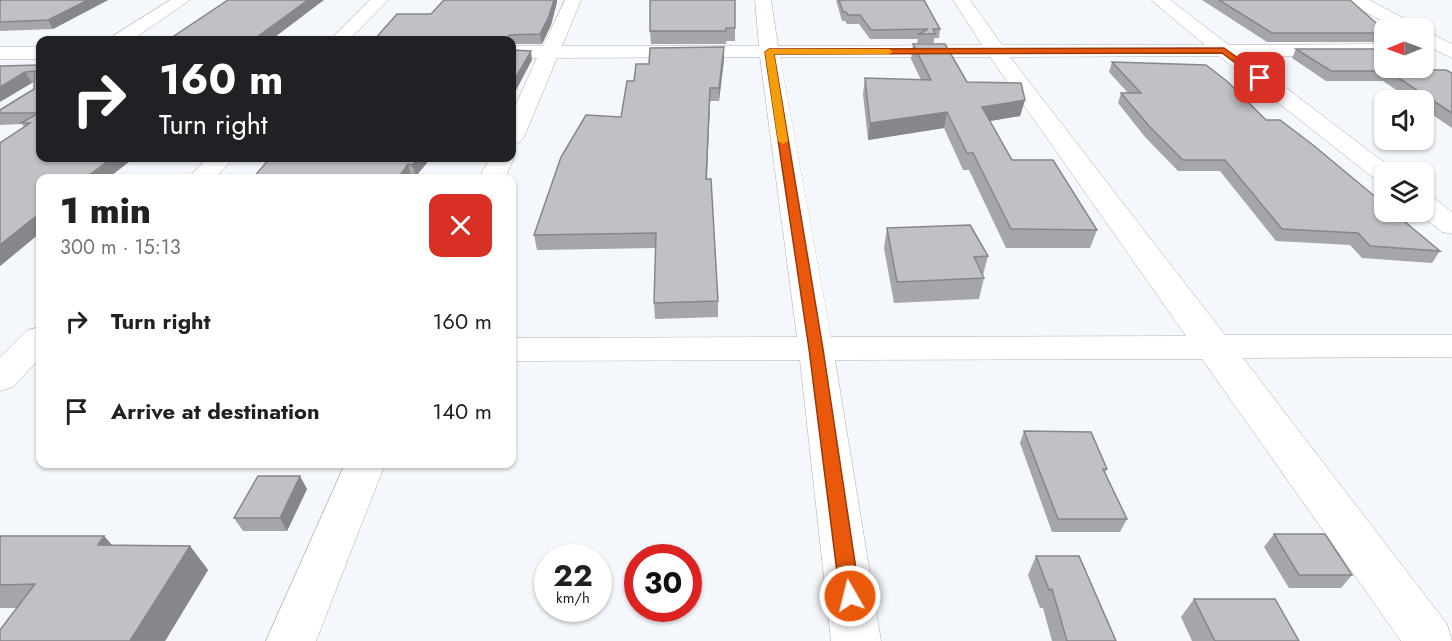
<!DOCTYPE html>
<html lang="en">
<head>
<meta charset="utf-8">
<style>
  :root { --surface:#fff; --page:#f2f2f2; --text:#202124; --muted:#757577 }
  body { margin:0; font-family:Jost,sans-serif; background:var(--page); color:var(--text); height:100vh; display:flex; flex-direction:column; font-size:22px; white-space:nowrap }
  * { box-sizing:border-box; margin:0 }
  p { font-size:20px; color:var(--muted) }
  .icon { flex:none; width:33px; height:33px; fill:none; stroke:currentColor; stroke-width:2; stroke-linecap:round; stroke-linejoin:round }
  .map { position:relative; flex:1; overflow:hidden }
  .side { position:absolute; left:36px; top:174px; width:480px; height:294px; display:flex; flex-direction:column; background:var(--surface); border-radius:12px; box-shadow:0 2px 4px #0004 }
  .side>* { flex:none }
  .banner { position:absolute; left:36px; top:36px; width:480px; height:126px; border-radius:12px; box-shadow:0 2px 4px #0004; background:#202124; color:#fff; overflow:hidden }
  .needle { width:39px; rotate:269deg }
  .tools { position:absolute; left:1374px; top:18px; display:grid; gap:12px }
  .tools a { display:grid; place-items:center; width:60px; height:60px; border-radius:12px; background:var(--surface); box-shadow:0 2px 4px #0004; font-size:30px }
  .speed { position:absolute; left:534px; top:544px; display:flex; gap:12px; font-size:30px; font-weight:700; text-align:center }
  .speed>* { display:grid; place-content:center; width:78px; height:78px; border-radius:50%; background:var(--surface); box-shadow:0 2px 4px #0004; line-height:1 }
  .speed small { font-size:15px; font-weight:400 }
  .speed .limit { border:9px solid #d22; background:#fff; color:#111 }
  .pin { position:absolute; display:grid; place-items:center; width:51px; height:51px; color:#fff; margin:-26px; border-radius:12px; box-shadow:0 3px 9px #0006 }
  .me { position:absolute; width:66px; margin:-33px; rotate:352deg; stroke-linejoin:round; filter:drop-shadow(0 0 4px #0008) }
  .turn { display:flex; align-items:center; gap:21px; height:126px; padding:0 24px; font-size:27px }
  .turn .icon { width:78px; height:78px; stroke-width:2.5 }
  .turn b { display:block; font-size:42px; line-height:51px }
  .round { display:grid; place-items:center; flex:none; width:63px; height:63px; border-radius:12px; background:var(--page) }
  .headline { display:flex; align-items:center; justify-content:space-between; height:102px; padding:0 24px }
  h1 { font-size:36px; font-weight:800; line-height:45px }
  ul { padding:0; list-style:none }
  li { display:flex; align-items:center; gap:18px; height:90px; padding:0 24px }
  li div { flex:1 }
  li b { display:block; font-size:22px }
  li em { font-style:normal }
  .map>svg:first-child { display:block }
  .lines { fill:none; stroke-linecap:round; stroke-linejoin:round }
  .minor-casing { stroke:#acaeb2; stroke-width:1 }
  .minor { fill:#fff; fill-rule:evenodd }
  .wall { fill:#a4a6a9 }
  .shaded-wall { fill:#86878a }
  .building { fill:#bfc1c5; stroke:#86878a; stroke-width:1.5 }
  .route { fill:#ea580c; stroke:#983908; stroke-width:1.5 }
  .slow { fill:#f59e0b }
</style>
</head>
<body>
<div class="map">
<svg width="1452" height="641" viewBox="0 0 1452 641">
  <rect width="100%" height="100%" fill="#f4f7fb"/>
  <g class="lines">
    <defs>
      <g id="minor">
        <polygon points="170,0 190,0 132,40 111,40 113,36"/>
        <polygon points="370,0 388,0 349,40 330,40"/>
        <path d="M 565,0 L 581,0 L 562,46 L 759,46 L 755,0 L 771,0 L 778,46 L 982,45 L 953,0 L 970,0 L 1002,45 L 1205,45 L 1151,0 L 1170,0 L 1229,45 L 1384,44 L 1384,56 L 1244,56 L 1393,169 L 1396,172 L 1384,172 L 1384,182 L 1375,179 L 1219,56 L 1010,57 L 1225,335 L 1452,335 L 1452,357 L 1243,358 L 1447,624 L 1452,641 L 1401,641 L 1202,359 L 835,360 L 881,641 L 831,641 L 800,360 L 512,361 L 512,338 L 797,337 L 760,57 L 557,58 L 524,137 L 520,142 L 512,144 L 512,113 L 537,58 L 512,58 L 512,46 L 543,46 ZM 780,57 L 990,57 L 1186,336 L 831,337 Z"/>
        <polygon points="1348,0 1369,0 1415,24 1418,28 1396,28 1350,4"/>
        <polygon points="1424,30 1452,44 1452,58 1424,44"/>
        <rect x="0" y="47" width="40" height="12"/>
        <polygon points="512,154 514,158 505,178 479,178 490,158 512,158"/>
        <polygon points="208,158 234,158 215,178 188,178"/>
        <polygon points="1424,196 1434,198 1452,212 1452,234 1442,232 1417,212 1424,212"/>
        <polygon points="40,327 40,358 13,387 0,391 0,357 28,330"/>
        <polygon points="345,464 385,464 316,641 266,641"/>
      </g>
    </defs>
    <use href="#minor" class="minor-casing"/>
    <use href="#minor" class="minor"/>
  </g>
  <g class="wall">
    <polygon points="0,0 108,0 53,29 0,31"/>
    <polygon points="444,0 557,0 557,2 551,25 542,44 512,44 512,40 374,40 431,14"/>
    <polygon points="735,0 735,41 726,41 726,44 651,44 650,31"/>
    <polygon points="836,0 924,0 940,29 939,38 934,38 934,43 917,43 918,39 870,39 859,24 847,24 845,21 842,21"/>
    <polygon points="1202,0 1350,0 1384,33 1384,38 1383,42 1267,42"/>
    <polygon points="913,44 967,82 1025,100 1020,116 990,121 1012,160 1097,230 1090,248 1006,248 969,170 963,170 944,128 868,140 863,94 865,78 921,80 911,59"/>
    <polygon points="724,47 724,59 719,101 710,101 707,179 718,301 718,317 655,319 654,303 656,248 537,250 534,235 621,117 634,81 649,64"/>
    <polygon points="1296,49 1426,66 1434,70 1452,73 1452,128 1424,109 1424,100 1411,100 1383,81 1326,81 1292,58"/>
    <polygon points="1112,62 1266,120 1440,251 1432,263 1362,258 1350,245 1276,241 1220,171 1178,171 1145,137 1118,103 1121,93 1128,93 1109,72"/>
    <polygon points="40,65 40,158 134,158 108,178 40,178 40,233 0,266 0,143 24,127 22,124 0,125 0,110 34,89 35,83 32,83 0,66"/>
    <polygon points="270,158 431,158 416,176"/>
    <polygon points="887,228 988,256 983,275 984,278 979,299 894,303 884,248"/>
    <polygon points="1024,431 1107,469 1105,473 1127,519 1120,532 1052,532 1020,443"/>
    <polygon points="307,489 287,531 243,531 234,518"/>
    <polygon points="1274,534 1352,575 1341,588 1289,588 1264,547"/>
    <polygon points="0,536 104,536 112,545 190,546 208,570 165,641 0,641 17,608 0,608"/>
    <polygon points="1036,556 1116,641 1052,641 1043,608 1040,608 1028,575"/>
    <polygon points="1194,599 1299,641 1192,641 1181,617"/>
  </g>
  <g class="shaded-wall">
    <polygon points="88,0 108,0 53,29 48,20"/>
    <polygon points="308,0 324,0 271,40 253,40"/>
    <polygon points="554,0 557,0 557,2 551,25 542,44 540,34"/>
    <polygon points="724,47 724,59 719,101 719,88"/>
    <polygon points="531,51 532,60 512,98 512,84"/>
    <polygon points="25,72 32,83 0,102 0,87"/>
    <polygon points="710,88 710,101 706,193 706,179"/>
    <polygon points="1025,100 1020,116 978,123 982,107"/>
    <polygon points="947,112 944,128 868,140 870,123"/>
    <polygon points="112,158 134,158 108,178 85,178"/>
    <polygon points="419,158 431,158 416,176 412,165"/>
    <polygon points="408,164 411,176 409,178 398,178"/>
    <polygon points="40,213 40,233 0,266 0,245"/>
    <polygon points="300,476 307,489 287,531 280,518"/>
    <polygon points="104,536 124,559 98,545"/>
    <polygon points="190,546 208,570 165,641 130,641"/>
  </g>
  <g class="building">
    <polygon points="0,0 88,0 48,20 0,22"/>
    <polygon points="228,0 308,0 253,40 168,40"/>
    <polygon points="444,0 554,0 549,16 540,34 509,35 509,40 374,40 397,14 431,14"/>
    <polygon points="650,0 735,0 735,28 726,28 726,31 650,31"/>
    <polygon points="839,0 924,0 940,29 933,29 935,34 919,34 928,29 871,30 860,15 848,15 846,12 843,12"/>
    <polygon points="1219,0 1350,0 1384,30 1384,33 1272,33"/>
    <polygon points="913,44 945,44 967,82 1021,83 1025,100 982,107 1012,160 1053,160 1097,230 1011,229 973,153 967,153 947,112 870,123 865,78 931,80"/>
    <polygon points="724,47 719,88 710,88 706,179 711,179 718,301 654,303 656,233 534,235 561,157 586,115 621,117 627,81 634,81 636,64 649,64 650,48"/>
    <polygon points="1296,49 1384,49 1384,68 1424,68 1424,63 1434,70 1446,70 1452,73 1452,113 1388,71 1331,71"/>
    <polygon points="512,50 531,51 512,84"/>
    <polygon points="1112,62 1206,65 1228,82 1266,120 1280,120 1313,145 1384,204 1384,212 1393,212 1440,251 1370,246 1358,233 1282,229 1225,160 1183,160 1149,126 1121,93 1141,93"/>
    <polygon points="40,65 40,158 112,158 85,178 40,178 40,213 0,245 0,143 30,123 21,123 39,113 0,113 0,110 34,89 35,71 25,72 0,87 0,66"/>
    <polygon points="270,158 419,158 412,165 408,164 398,178 253,178"/>
    <polygon points="970,225 988,256 974,257 984,278 897,282 887,228"/>
    <polygon points="1024,431 1091,432 1107,469 1103,469 1127,519 1058,519"/>
    <polygon points="258,476 300,476 280,518 234,518"/>
    <polygon points="1274,534 1325,534 1352,575 1299,575"/>
    <polygon points="0,536 104,536 98,545 190,546 130,641 0,641 0,630 35,584 0,585"/>
    <polygon points="1036,556 1079,556 1116,641 1067,641 1052,589 1049,590"/>
    <polygon points="1194,599 1275,599 1299,641 1215,641"/>
  </g>
  <polygon class="route" points="1224,48 1263,76 1263,79 1257,79 1222,53 774,54 823,349 860,596 857,602 850,605 843,602 840,596 809,349 765,52 769,49"/>
  <polygon class="slow" points="769,49 889,49 893,52 889,54 774,54 788,141 783,144 778,141 765,52"/>
</svg>
<div class="tools">
<a><svg class="needle" viewBox="-14 -14 28 28"><path d="M0-13l5 13h-10z" fill="#e53935"/><path d="M0 13l5-13h-10z" fill="#757577"/></svg></a>
<a><svg class="icon" aria-label="sound" viewBox="0 0 24 24"><path d="M4 9h4l5-4v14l-5-4H4zM17 9q2 3 0 6"/></svg></a>
<a><svg class="icon" aria-label="layers" viewBox="0 0 24 24"><path d="M12 4l9 5-9 5-9-5zM3 14l9 5 9-5"/></svg></a>
</div>
<div class="speed"><div>22<small>km/h</small></div><div class="limit">30</div></div>
<div class="pin" style="left:1260px;top:78px;background:#d93025"><svg class="icon" aria-label="arrive" viewBox="0 0 24 24"><path d="M6 21V4h12l-3 4 3 4H6"/></svg></div>
<svg class="me" style="left:850px;top:596px" viewBox="-20 -20 40 40"><circle r="17" fill="#ea580c" stroke="#fff" stroke-width="3"/><path d="M0-11L8 9 0 5-8 9z" fill="#fff"/></svg>
<div class="banner">
<div class="turn"><svg class="icon" aria-label="right" viewBox="0 0 24 24"><path d="M7 20v-9h11M14 6l5 5-5 5"/></svg><div><b>160 m</b>Turn right</div></div>
</div>
<section class="side">
<div class="headline"><div><h1>1 min</h1><p>300 m · 15:13</p></div><a class="round" style="background:#d93025;color:#fff"><svg class="icon" aria-label="close" viewBox="0 0 24 24"><path d="M6 6l12 12M18 6L6 18"/></svg></a></div>
<ul>
<li><svg class="icon" aria-label="right" viewBox="0 0 24 24"><path d="M7 20v-9h11M14 6l5 5-5 5"/></svg><div><b>Turn right</b></div><em>160 m</em></li>
<li><svg class="icon" aria-label="arrive" viewBox="0 0 24 24"><path d="M6 21V4h12l-3 4 3 4H6"/></svg><div><b>Arrive at destination</b></div><em>140 m</em></li>
</ul>
</section>
</div>
</body>
</html>
